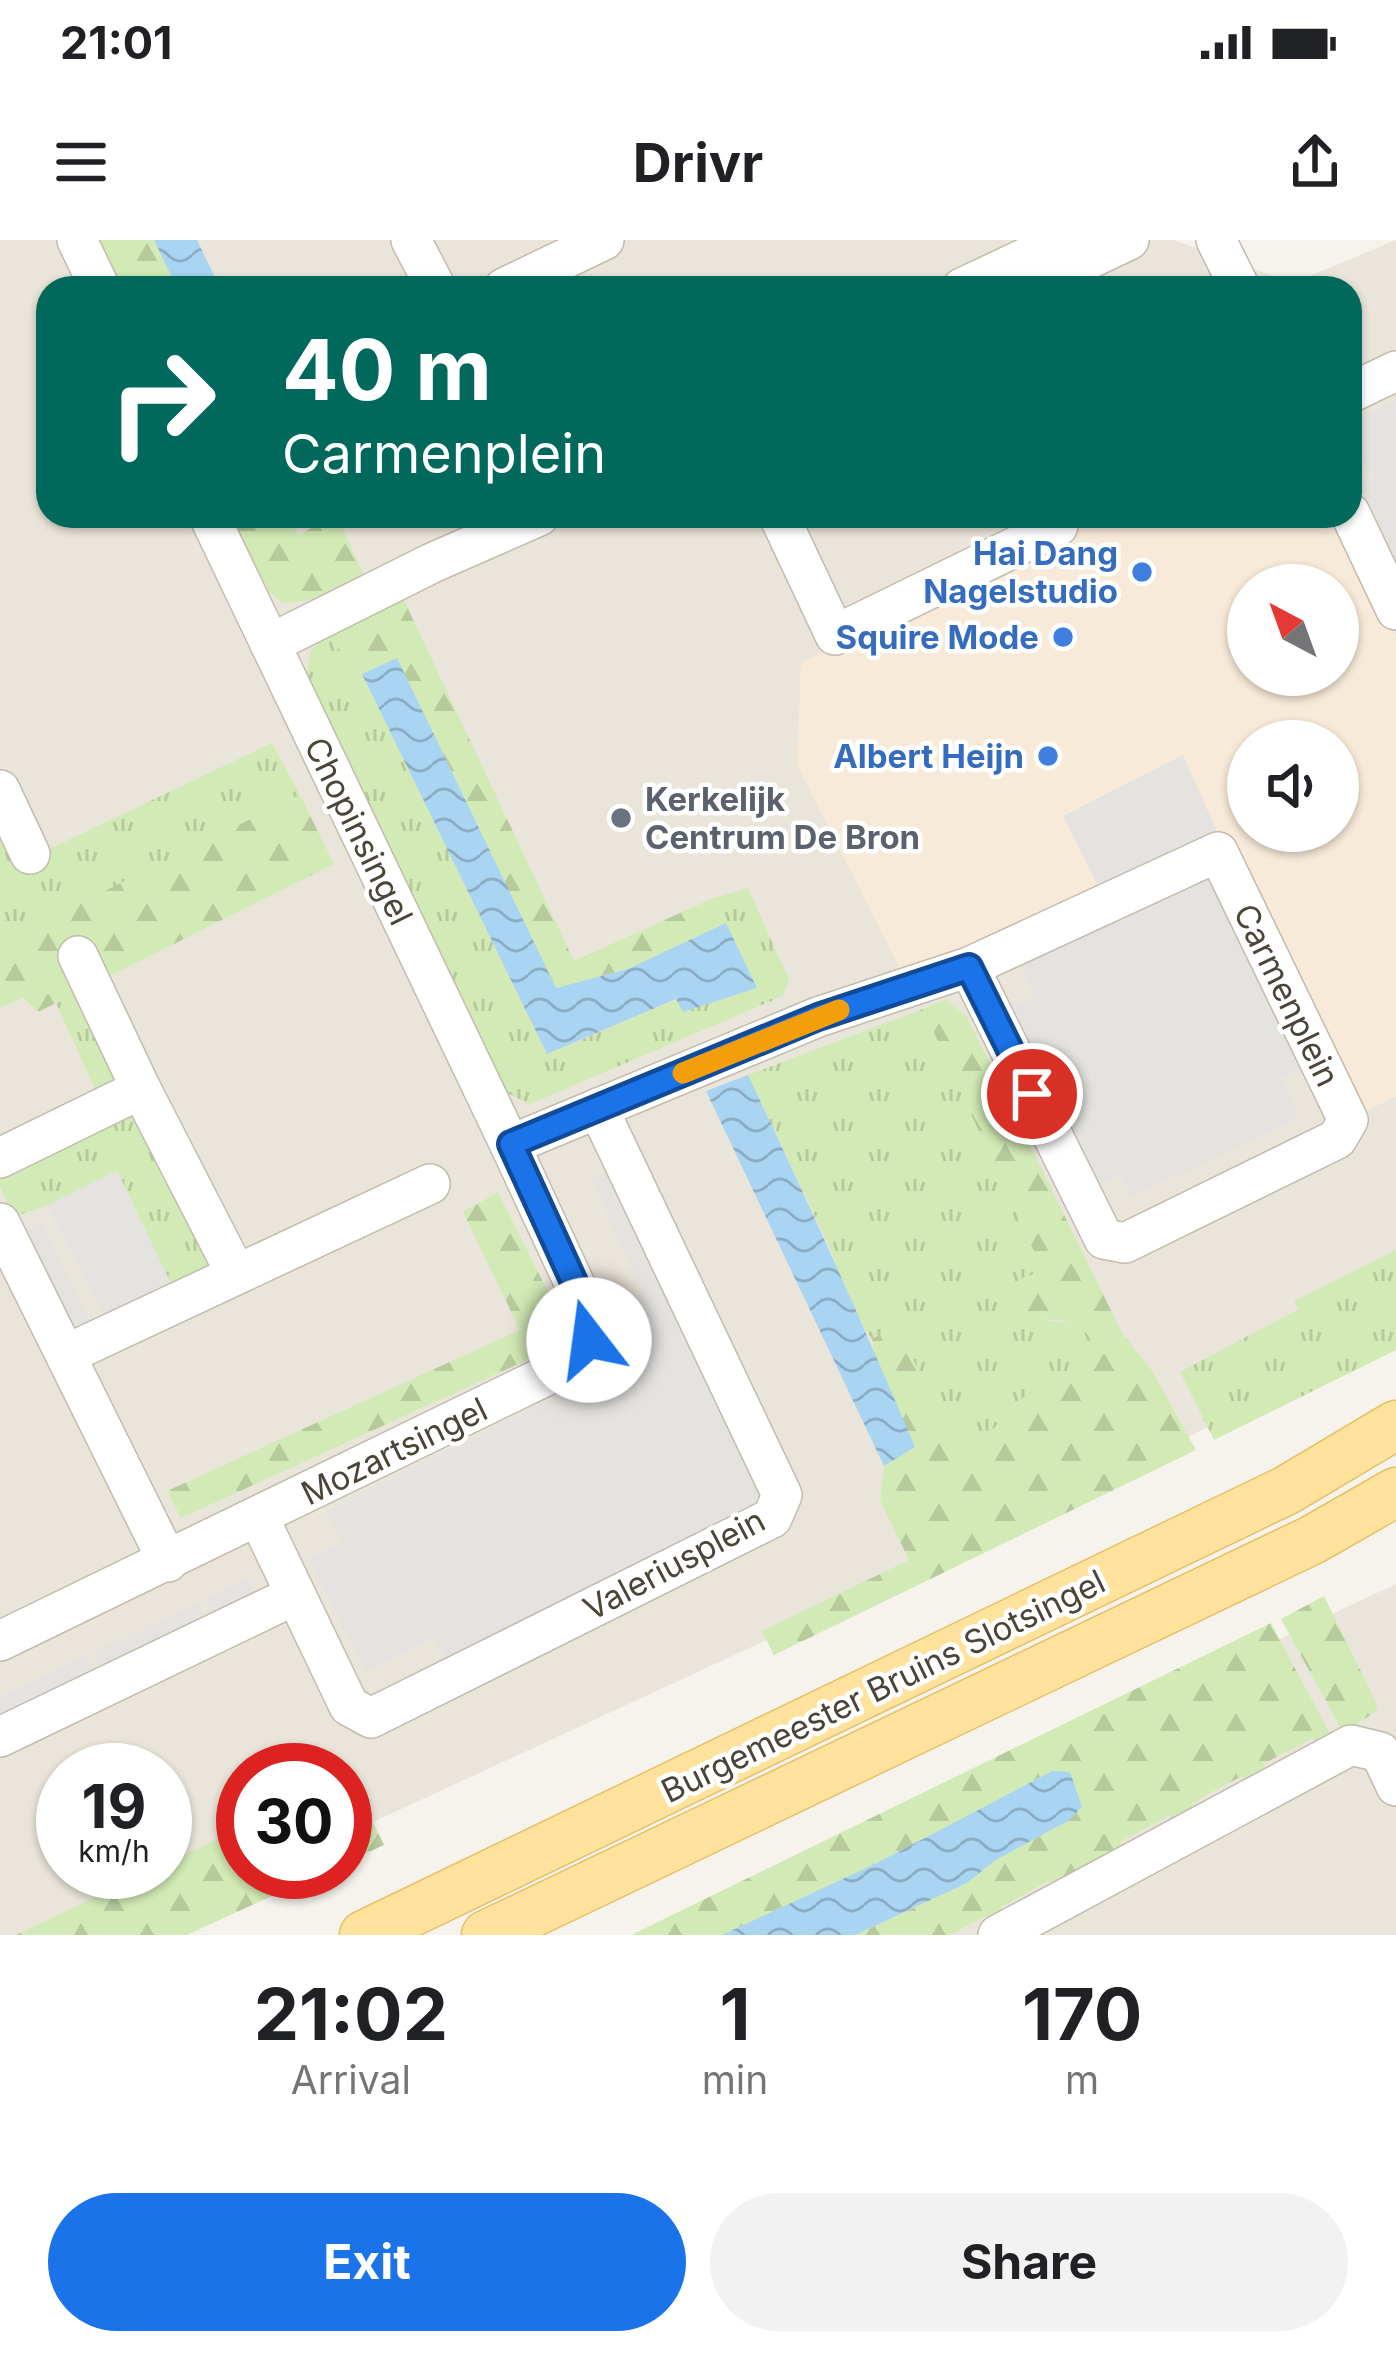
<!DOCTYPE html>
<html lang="en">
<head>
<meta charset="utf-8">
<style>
  :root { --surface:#fff; --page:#f2f2f2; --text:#202124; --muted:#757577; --accent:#1a73e8 }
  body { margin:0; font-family:Inter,sans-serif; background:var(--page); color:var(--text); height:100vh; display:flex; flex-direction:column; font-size:45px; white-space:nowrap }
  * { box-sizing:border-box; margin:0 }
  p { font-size:39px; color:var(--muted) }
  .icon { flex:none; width:66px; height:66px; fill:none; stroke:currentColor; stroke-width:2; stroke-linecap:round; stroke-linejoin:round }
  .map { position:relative; height:1695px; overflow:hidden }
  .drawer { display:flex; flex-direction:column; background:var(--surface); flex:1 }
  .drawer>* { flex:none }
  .hud { position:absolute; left:36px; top:36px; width:1326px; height:252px; border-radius:36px; box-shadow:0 3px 9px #0004; background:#00695c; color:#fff; overflow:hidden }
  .needle { width:78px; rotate:319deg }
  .fabs { position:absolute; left:1227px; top:324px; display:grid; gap:24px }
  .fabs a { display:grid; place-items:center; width:132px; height:132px; border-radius:50%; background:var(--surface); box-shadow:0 3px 9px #0004; font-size:60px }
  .speed { position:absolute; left:36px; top:1503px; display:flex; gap:24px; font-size:60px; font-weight:700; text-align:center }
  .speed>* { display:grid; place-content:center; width:156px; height:156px; border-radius:50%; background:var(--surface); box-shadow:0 3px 9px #0004; line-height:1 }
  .speed small { font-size:30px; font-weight:400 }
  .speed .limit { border:18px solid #d22; background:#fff; color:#111 }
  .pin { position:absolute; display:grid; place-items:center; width:102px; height:102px; color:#fff; margin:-51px; border:6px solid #fff; border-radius:50%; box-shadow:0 3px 12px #0007 }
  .me { position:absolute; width:132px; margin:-66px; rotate:345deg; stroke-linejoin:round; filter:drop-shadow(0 0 9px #0008) }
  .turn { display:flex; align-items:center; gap:42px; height:252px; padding:0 48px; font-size:54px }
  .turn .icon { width:156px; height:156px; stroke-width:2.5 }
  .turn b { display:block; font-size:84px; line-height:102px }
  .eta { display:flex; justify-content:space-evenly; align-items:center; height:204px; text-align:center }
  .eta b { font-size:72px; font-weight:700; line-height:84px }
  .cta { display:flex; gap:24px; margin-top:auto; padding:24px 48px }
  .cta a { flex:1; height:138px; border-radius:72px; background:var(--accent); color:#fff; font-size:48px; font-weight:700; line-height:138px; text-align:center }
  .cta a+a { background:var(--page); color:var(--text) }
  .status { display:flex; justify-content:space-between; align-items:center; height:84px; padding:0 60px; background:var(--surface); direction:ltr }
  .status svg { height:33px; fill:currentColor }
  header { display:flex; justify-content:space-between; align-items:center; height:156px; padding:0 48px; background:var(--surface); font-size:54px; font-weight:700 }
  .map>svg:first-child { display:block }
  .residential { fill:#eae5da; fill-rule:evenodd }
  .commercial { fill:#f7ead8; fill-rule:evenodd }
  .grass { fill:url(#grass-tufts) }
  .forest { fill:url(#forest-firs) }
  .parking { fill:#e5e3e0 }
  .water { fill:url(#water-waves) }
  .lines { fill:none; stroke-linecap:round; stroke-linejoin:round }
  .minor-casing { stroke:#c2bbae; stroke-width:42 }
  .major-casing { stroke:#e6c16a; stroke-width:51 }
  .minor { stroke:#fff; stroke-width:39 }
  .major { stroke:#ffe39c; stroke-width:48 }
  .route-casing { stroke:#114b97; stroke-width:30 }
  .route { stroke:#1a73e8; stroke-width:21 }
  .slow { stroke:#f59e0b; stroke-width:21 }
  .shop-dot { fill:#3f7fe0; stroke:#fff; stroke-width:4.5 }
  .worship-dot { fill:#6b7280; stroke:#fff; stroke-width:4.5 }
  .labels { text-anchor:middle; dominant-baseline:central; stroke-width:9; stroke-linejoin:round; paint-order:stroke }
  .shop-label { font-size:33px; font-weight:bold; fill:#366cbe; stroke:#fff; text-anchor:end }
  .worship-label { font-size:33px; font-weight:bold; fill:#5b616d; stroke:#fff; text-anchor:start }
  .street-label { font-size:33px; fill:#4b4439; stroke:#fff }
</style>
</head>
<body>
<div class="status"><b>21:01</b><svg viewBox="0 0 49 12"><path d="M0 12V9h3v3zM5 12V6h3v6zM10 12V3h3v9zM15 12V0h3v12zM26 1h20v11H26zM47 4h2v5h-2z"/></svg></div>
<header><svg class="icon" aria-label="menu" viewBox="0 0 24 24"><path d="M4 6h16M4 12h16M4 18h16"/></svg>Drivr<svg class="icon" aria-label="share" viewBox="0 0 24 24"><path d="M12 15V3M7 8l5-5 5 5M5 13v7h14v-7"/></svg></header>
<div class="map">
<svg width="1396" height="1695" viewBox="0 0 1396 1695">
  <defs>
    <pattern id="grass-tufts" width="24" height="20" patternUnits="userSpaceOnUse" patternTransform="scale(3)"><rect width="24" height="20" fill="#d2eab5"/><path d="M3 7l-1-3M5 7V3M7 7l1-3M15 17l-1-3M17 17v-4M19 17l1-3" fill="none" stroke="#b6ca9c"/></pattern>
    <pattern id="forest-firs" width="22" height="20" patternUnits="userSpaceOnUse" patternTransform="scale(3)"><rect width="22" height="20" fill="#d2eab5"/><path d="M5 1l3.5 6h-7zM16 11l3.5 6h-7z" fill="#b6ca9c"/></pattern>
    <pattern id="water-waves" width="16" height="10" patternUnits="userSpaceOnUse" patternTransform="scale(3)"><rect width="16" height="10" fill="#a9d4f2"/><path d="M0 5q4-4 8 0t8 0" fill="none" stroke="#8caec5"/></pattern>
  </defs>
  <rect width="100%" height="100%" fill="#f6f3ec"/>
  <g class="residential">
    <path d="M 0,0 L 1174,0 L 1293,43 L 1396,0 L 1396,1092 L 994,1295 L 345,1595 L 345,1530 L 243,1530 L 243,1632 L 129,1695 L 0,1695 ZM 48,48 L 1350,48 L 1350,276 L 48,276 ZM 1248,345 L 1338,345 L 1338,435 L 1248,435 ZM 1248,501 L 1338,501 L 1338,591 L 1248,591 ZM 63,1530 L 165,1530 L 165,1632 L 63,1632 Z"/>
    <polygon points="1396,1344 1396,1695 701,1695 1065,1513 1297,1390"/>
  </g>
  <path class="commercial" d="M 1067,276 L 1338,276 L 1396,396 L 1396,857 L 1356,875 L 1218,595 L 903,735 L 797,525 L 801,423 L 1071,288 ZM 1248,345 L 1338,345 L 1338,435 L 1248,435 ZM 1248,501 L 1338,501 L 1338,591 L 1248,591 Z"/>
  <g class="grass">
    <polygon points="338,385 330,399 362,434 547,814 677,759 757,747 711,659 748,648 789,740 783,756 530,864 505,852 306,442 311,411"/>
    <polygon points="272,503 300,555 13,697 0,669 0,574 24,621"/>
    <polygon points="80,751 216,1027 172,1046 117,931 47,966 15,976 0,947 0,932 108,877 56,763"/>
    <path d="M 923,769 L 1044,1032 L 1019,1040 L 1003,1054 C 1016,1062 1032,1078 1046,1080 C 1071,1086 1082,1077 1094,1106 C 1072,1150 1045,1138 1018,1162 C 995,1182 1001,1194 965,1199 C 958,1194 945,1189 940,1182 C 918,1153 923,1110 886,1091 L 872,1099 L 857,1079 L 827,1002 L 748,835 Z"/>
    <polygon points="1396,1010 1396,1110 1214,1200 1180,1132 1299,1069 1294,1061"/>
  </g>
  <g class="forest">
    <polygon points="95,0 154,0 177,48 118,48"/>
    <polygon points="229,276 288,276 298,295 327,280 326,276 337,276 366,340 324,359 283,363 263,347"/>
    <polygon points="402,356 574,721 711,659 726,683 628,729 556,748 397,419 362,434 330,399 338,385"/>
    <polygon points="300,555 334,624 38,772 23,758 0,768 0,669 13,696"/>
    <path d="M 946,759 L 967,777 L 1122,1093 L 1152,1131 L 1196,1210 L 774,1415 L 762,1391 L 909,1320 L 880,1260 L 884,1226 L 893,1221 L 872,1099 L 886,1091 C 923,1110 917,1153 940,1182 C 945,1189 958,1194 965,1199 C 1001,1194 995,1182 1018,1162 C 1045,1138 1072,1150 1094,1106 C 1081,1073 1046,1081 1015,1078 L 1004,1067 L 1003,1054 L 1019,1039 L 1043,1031 L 923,769 Z"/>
    <polygon points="498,952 554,1064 547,1092 527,1120 181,1278 167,1251 520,1090 463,972"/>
    <polygon points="1324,1356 1376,1462 1377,1471 1346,1491 1340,1487 1281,1379"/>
    <polygon points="1271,1383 1329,1492 1329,1499 1319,1504 1313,1498 1263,1524 1266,1533 1248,1544 1242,1536 1192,1563 1195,1574 1176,1584 1169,1576 1120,1602 1123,1613 1057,1649 1050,1640 1001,1667 1004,1675 993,1684 985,1676 950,1695 855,1695 967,1643 994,1621 1068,1581 1052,1531 881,1621 722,1695 631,1695"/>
    <polygon points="353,1540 384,1605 345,1623 345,1543"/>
    <polygon points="243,1587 243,1632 324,1632 187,1695 16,1695 148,1632 165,1632 165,1624"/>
  </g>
  <g class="parking">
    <polygon points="1396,161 1396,318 1361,245 1373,239 1350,192 1350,183"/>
    <polygon points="1183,515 1218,594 1307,826 1281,839 1299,878 1131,957 1120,935 1097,946 1009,769 1034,756 1017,719 1111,672 1063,576"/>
    <polygon points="635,917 794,1252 446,1419 434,1399 366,1431 308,1319 342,1302 328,1272 601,1133 633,1084 640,1047 591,939"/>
    <polygon points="117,931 172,1046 105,1078 47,966"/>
    <polygon points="41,983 91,1086 72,1095 22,993"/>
    <polygon points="248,1337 258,1357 0,1481 0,1457 85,1416 93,1432 101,1428 93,1413 198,1362 205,1378 213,1374 206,1358"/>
  </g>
  <g class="water">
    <polygon points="154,0 197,0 220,48 177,48"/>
    <polygon points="397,418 556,748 628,729 726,683 757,748 683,772 676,759 547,814 362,434"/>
    <path d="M 748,835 C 807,959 862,1082 915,1207 L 884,1226 L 706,851 Z"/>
    <polygon points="1052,1531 1070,1532 1082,1567 1068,1581 994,1621 967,1643 855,1695 722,1695 881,1621"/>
  </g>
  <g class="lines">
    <defs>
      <g id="minor">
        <polyline points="77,0 100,48"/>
        <polyline points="411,0 436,48"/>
        <polyline points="1216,0 1240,48"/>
        <polyline points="504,48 604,0"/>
        <polyline points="962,48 1064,0"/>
        <polyline points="1028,48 1129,0"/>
        <polyline points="1350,153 1396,131"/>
        <polyline points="1350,273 1396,370"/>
        <polyline points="779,276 835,395 1058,286 1053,276"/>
        <polyline points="270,404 432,323 539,276"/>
        <polyline points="0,550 30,614"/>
        <polyline points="141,849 236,1034"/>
        <polyline points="510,905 818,777 969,727 1104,999 1125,1003 1337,899 1348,880 1218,612 969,727"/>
        <polyline points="0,918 141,849 78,716"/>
        <polyline points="0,983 168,1322"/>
        <polyline points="67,1114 430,944"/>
        <polyline points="259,1278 349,1466 371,1478 772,1278 782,1255 598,868"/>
        <polyline points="0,1401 562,1128 589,1100 584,1064 510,905 209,276"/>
        <polyline points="0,1497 293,1356"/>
        <polyline points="998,1695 1351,1505 1380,1512 1396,1546"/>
      </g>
      <g id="major">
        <polyline points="364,1695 1287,1250 1396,1185"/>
        <polyline points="486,1695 1312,1300 1396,1252"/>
      </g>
    </defs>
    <use href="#minor" class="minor-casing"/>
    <use href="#major" class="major-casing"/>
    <use href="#minor" class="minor"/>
    <use href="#major" class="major"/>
  </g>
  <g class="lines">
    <defs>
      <polyline id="route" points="589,1100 584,1064 511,904 818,777 969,727 1032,854"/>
    </defs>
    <use href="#route" class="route-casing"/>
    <use href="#route" class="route"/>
    <polyline class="slow" points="683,833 839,770"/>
  </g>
  <g class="shop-dot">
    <circle cx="1142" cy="332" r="12"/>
    <circle cx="1063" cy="397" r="12"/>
    <circle cx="1048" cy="516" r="12"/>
  </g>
  <circle class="worship-dot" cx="621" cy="578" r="12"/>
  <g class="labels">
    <g class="shop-label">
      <text x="1118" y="313">Hai Dang<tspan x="1118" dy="38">Nagelstudio</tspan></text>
      <text x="1039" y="397">Squire Mode</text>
      <text x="1024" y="516">Albert Heijn</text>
    </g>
    <g class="worship-label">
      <text x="645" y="559">Kerkelijk<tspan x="645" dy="38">Centrum De Bron</tspan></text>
    </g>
    <g class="street-label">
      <text transform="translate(359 591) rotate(64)">Chopinsingel</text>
      <text transform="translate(1287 755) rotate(64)">Carmenplein</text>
      <text transform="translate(394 1211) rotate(-26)">Mozartsingel</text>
      <text transform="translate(674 1324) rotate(-28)">Valeriusplein</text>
      <text transform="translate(883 1446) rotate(-26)">Burgemeester Bruins Slotsingel</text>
    </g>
  </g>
</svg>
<div class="fabs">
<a><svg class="needle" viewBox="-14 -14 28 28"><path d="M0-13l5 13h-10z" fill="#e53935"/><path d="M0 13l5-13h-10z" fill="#757577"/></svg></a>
<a><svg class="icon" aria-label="sound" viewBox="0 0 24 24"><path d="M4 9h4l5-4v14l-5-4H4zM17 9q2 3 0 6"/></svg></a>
</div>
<div class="speed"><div>19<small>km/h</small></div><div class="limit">30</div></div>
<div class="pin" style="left:1032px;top:854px;background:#d93025"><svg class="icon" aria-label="arrive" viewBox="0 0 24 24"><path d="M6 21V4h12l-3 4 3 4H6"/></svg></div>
<svg class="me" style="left:589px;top:1100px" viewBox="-20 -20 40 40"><circle r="19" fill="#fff"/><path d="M0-13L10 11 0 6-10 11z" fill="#1a73e8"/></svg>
<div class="hud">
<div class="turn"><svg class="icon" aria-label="right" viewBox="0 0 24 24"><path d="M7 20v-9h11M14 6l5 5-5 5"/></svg><div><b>40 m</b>Carmenplein</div></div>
</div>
</div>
<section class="drawer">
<div class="eta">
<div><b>21:02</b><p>Arrival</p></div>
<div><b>1</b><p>min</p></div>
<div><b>170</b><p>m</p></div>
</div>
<div class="cta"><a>Exit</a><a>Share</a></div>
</section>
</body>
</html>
